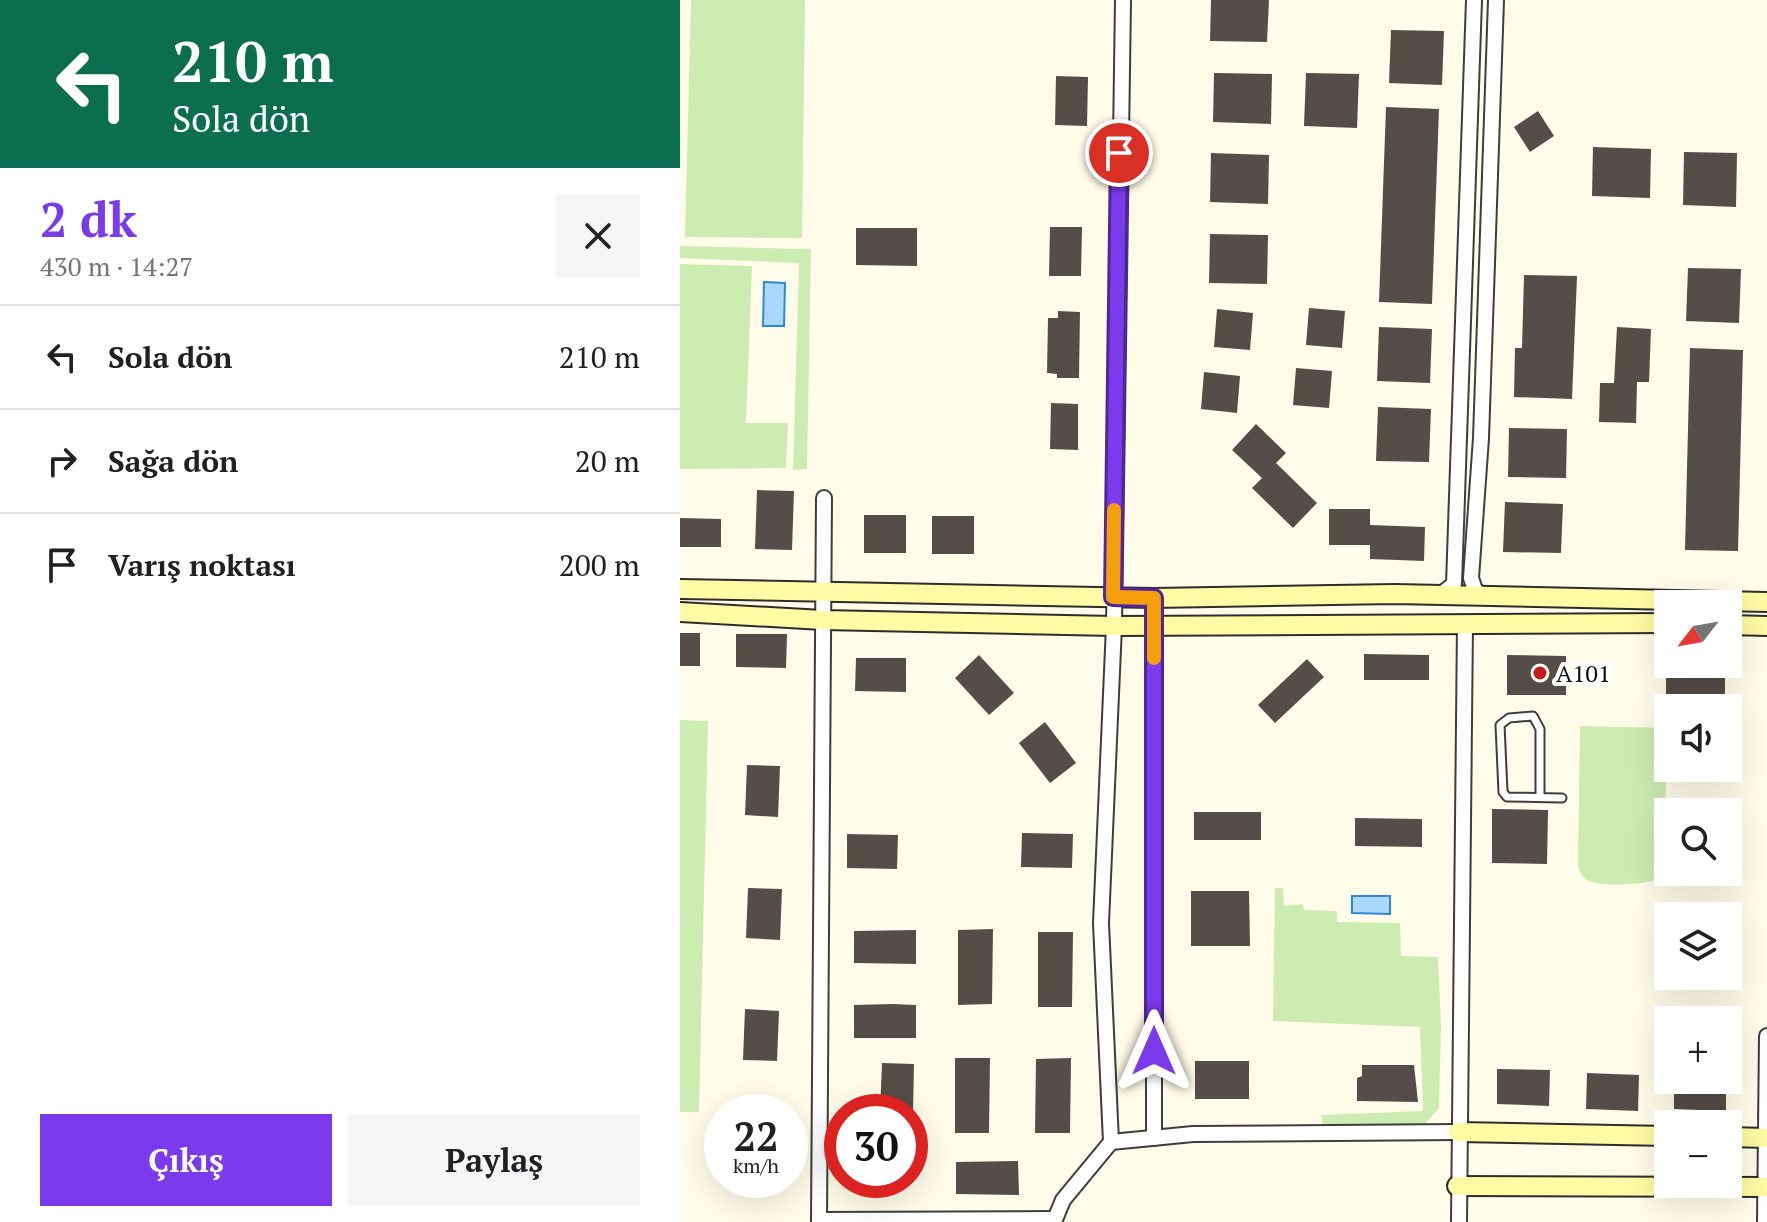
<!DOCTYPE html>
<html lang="tr">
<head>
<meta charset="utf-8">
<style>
  :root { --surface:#fff; --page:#f6f6f6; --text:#202124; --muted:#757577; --line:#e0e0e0; --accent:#7c3aed }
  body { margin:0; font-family:"PT Serif",serif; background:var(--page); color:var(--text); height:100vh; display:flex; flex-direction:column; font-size:30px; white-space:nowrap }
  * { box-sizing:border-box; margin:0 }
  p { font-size:26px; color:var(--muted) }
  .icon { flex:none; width:44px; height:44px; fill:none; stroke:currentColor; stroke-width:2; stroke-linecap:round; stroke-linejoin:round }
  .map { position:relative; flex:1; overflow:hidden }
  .drawer { display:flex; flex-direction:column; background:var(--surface); width:680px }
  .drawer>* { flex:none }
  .guide { background:#0b6e4f; color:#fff; overflow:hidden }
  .needle { width:52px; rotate:239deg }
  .tools { position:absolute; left:974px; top:590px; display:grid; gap:16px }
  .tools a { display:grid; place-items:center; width:88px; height:88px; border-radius:0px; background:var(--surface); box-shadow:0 8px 32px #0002; font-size:40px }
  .speed { position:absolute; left:24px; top:1094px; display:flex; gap:16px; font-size:40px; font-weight:700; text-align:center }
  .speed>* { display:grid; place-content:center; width:104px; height:104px; border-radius:50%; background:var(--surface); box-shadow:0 8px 32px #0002; line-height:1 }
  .speed small { font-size:20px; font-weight:400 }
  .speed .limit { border:12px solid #d22; background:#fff; color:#111 }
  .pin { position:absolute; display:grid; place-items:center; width:68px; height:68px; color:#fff; margin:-34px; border:4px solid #fff; border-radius:50%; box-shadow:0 2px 8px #0007 }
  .me { position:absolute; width:88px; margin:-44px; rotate:0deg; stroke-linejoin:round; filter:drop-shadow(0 0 6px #0008) }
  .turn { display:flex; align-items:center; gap:28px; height:168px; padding:0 40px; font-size:36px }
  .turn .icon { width:104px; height:104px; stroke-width:2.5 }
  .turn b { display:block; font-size:56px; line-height:68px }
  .round { display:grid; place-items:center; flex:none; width:84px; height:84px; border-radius:0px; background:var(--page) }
  .overview { display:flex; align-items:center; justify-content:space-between; height:136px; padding:0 40px }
  h1 { font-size:48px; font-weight:600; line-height:60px; color:var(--accent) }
  .primary-button { display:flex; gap:16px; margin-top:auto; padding:16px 40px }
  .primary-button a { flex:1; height:92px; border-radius:0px; background:var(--accent); color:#fff; font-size:32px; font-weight:600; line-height:92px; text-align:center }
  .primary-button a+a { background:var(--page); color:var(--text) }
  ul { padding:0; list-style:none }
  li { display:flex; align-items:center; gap:24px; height:104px; padding:0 40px; border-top:2px solid var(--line) }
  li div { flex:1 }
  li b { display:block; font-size:30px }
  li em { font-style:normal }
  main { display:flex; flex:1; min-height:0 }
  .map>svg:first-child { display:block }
  .green { fill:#ccecb1 }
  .water { fill:#aad8fb; stroke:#2c89d7; stroke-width:2 }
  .building { fill:#554d47 }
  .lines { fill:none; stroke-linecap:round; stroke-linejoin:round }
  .lane-casing { stroke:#3e3e3e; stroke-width:11 }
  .street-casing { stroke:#3e3e3e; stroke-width:18 }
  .secondary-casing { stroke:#2d2d2d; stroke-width:22 }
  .lane { stroke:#fff; stroke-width:7 }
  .street { stroke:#fff; stroke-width:14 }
  .secondary { stroke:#fffaa4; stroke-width:18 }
  .route-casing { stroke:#51269a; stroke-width:20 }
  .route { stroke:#7c3aed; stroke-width:14 }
  .slow { stroke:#f59e0b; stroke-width:14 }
  .poi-dot { fill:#c51b1a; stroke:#fff; stroke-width:3 }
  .labels { text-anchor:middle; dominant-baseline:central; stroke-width:8; stroke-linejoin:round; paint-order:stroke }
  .poi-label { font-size:24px; fill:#0b0b0b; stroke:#fff; text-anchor:start }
</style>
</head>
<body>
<main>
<section class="drawer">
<div class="guide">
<div class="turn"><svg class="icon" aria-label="left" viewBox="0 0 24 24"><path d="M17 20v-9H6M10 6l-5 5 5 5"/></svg><div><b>210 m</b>Sola dön</div></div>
</div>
<div class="overview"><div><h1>2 dk</h1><p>430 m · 14:27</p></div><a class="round"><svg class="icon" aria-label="close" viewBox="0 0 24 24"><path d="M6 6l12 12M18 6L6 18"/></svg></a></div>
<ul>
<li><svg class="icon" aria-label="left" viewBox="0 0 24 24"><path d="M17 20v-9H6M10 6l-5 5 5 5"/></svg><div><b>Sola dön</b></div><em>210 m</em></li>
<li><svg class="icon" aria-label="right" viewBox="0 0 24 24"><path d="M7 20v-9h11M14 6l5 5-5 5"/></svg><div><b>Sağa dön</b></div><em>20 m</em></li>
<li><svg class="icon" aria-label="arrive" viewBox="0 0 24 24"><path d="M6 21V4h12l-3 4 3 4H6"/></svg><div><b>Varış noktası</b></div><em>200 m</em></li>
</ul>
<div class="primary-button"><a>Çıkış</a><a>Paylaş</a></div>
</section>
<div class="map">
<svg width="1087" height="1222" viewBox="0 0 1087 1222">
  <rect width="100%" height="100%" fill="#fffce9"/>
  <g class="green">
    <polygon points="11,0 125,0 122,238 5,237"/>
    <polygon points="0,246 131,249 127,469 113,470 119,263 0,258"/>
    <polygon points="0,264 72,266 66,423 108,423 106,468 0,469"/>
    <polygon points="0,720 28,721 19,1112 0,1112"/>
    <path d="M 900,726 L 987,728 L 984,877 C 969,885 924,887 909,881 C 902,878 900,872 898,866 Z"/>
    <polygon points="595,888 603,888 604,906 623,904 624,910 657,911 657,922 720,923 721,956 758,957 761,1026 759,1108 745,1124 643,1126 641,1115 743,1111 740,1027 593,1021"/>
  </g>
  <g class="water">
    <polygon points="84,282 105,283 104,326 83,326"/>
    <polygon points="672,896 710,896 710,914 672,913"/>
  </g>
  <g class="building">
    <polygon points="531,0 589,0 587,42 530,41"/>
    <polygon points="711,30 764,31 762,85 709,83"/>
    <polygon points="534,73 592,74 591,124 533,122"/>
    <polygon points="626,73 679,74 677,128 624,126"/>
    <polygon points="376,76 408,77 407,126 375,125"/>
    <polygon points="706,107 759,109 752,304 699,302"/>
    <polygon points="858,111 874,136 850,152 834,127"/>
    <polygon points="913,147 971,149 970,198 912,196"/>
    <polygon points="1004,152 1057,153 1056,207 1003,205"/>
    <polygon points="531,153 589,155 588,204 530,202"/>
    <polygon points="370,227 402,227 401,276 369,276"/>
    <polygon points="176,228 237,228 237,266 176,265"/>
    <polygon points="530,234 588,235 587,284 529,283"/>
    <polygon points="1008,268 1061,269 1059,323 1006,321"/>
    <polygon points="844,275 897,276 892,399 834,397 835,348 842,348"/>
    <polygon points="629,308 665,311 662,348 626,345"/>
    <polygon points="537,309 573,313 570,350 534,347"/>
    <polygon points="378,311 400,312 399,378 377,378 377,374 367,373 368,318 378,318"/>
    <polygon points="699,327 752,329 750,383 697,381"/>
    <polygon points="937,327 971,329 969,382 957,382 956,423 919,422 920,383 934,383"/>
    <polygon points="1010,348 1063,350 1058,551 1005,550"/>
    <polygon points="616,368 652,371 649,408 613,405"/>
    <polygon points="524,372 560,376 557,413 521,409"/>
    <polygon points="371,403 398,404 398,450 370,449"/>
    <polygon points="698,407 751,409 749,462 696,461"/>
    <polygon points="576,424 606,453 596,463 637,503 613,528 572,488 582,478 552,450"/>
    <polygon points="829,428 887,429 886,478 828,477"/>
    <polygon points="77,490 114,491 112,550 75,549"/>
    <polygon points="825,502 883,504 881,553 823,552"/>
    <polygon points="649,509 690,509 690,525 745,527 744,561 690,559 690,545 649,545"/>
    <rect x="184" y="515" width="42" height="38"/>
    <rect x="252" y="516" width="42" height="38"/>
    <polygon points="0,518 41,519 41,547 0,547"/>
    <rect x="0" y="633" width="20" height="33"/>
    <polygon points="56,634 107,634 106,668 56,667"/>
    <polygon points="684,654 749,655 749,680 684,680"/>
    <polygon points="299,655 334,693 309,715 275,678"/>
    <polygon points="827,655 886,656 886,695 827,695"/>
    <polygon points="176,658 226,658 226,692 175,691"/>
    <polygon points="627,659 644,677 595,723 578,705"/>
    <rect x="986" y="664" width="59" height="34"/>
    <polygon points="365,722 396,763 370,783 339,743"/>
    <polygon points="67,765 100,766 98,817 65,815"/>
    <polygon points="812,809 868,810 867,864 812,863"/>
    <rect x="514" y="812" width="67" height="28"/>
    <polygon points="675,818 742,819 742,847 675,846"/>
    <polygon points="342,833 393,834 392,868 341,867"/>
    <polygon points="167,834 218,835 217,869 167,868"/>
    <polygon points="68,888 102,889 100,940 66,938"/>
    <polygon points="511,891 569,891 570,946 511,946"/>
    <polygon points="313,929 312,1004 278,1005 278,930"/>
    <polygon points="236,930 236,964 174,963 174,931"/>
    <polygon points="358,932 393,932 392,1007 358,1007"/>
    <polygon points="212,1004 236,1005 236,1038 174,1038 174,1005"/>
    <polygon points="65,1009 99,1011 97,1061 63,1060"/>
    <polygon points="275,1058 310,1058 309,1133 275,1133"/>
    <polygon points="391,1058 390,1133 355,1133 356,1059"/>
    <rect x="515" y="1061" width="54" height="38"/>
    <polygon points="202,1063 234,1064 233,1112 200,1112"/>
    <polygon points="682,1065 734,1065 738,1102 677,1101 677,1078 682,1076"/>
    <polygon points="817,1069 870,1070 869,1106 817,1104"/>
    <polygon points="907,1073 959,1075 958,1111 906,1109"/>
    <polygon points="994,1080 1046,1080 1046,1111 994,1109"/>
    <polygon points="338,1161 339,1195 276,1194 276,1162"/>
  </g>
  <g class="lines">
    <defs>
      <polyline id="lane" points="860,797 860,729 853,716 829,718 820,725 823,792 827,797 882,798"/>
      <g id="street">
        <polyline points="760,595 774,584 794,0"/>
        <polyline points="804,596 795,590 791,578 801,438 816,0"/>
        <polyline points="474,1138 474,598"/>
        <polyline points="431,1142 513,1134 778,1132"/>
        <polyline points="139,1220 374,1219"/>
        <polyline points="139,1222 144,498"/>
        <polyline points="374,1222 383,1200 431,1142 421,923 434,626 443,0"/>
        <polyline points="779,1222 785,623"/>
        <polyline points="1085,1222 1087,1036"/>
      </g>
      <g id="secondary">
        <polyline points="0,589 474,598 715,594 1087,602"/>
        <polyline points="0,612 143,620 434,626 988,623"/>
        <polyline points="1048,625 1087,626"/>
        <polyline points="778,1132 988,1136"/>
        <polyline points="1048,1137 1087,1138"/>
        <polyline points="777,1186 1087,1187"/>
      </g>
    </defs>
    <use href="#lane" class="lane-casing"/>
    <use href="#street" class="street-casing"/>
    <use href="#secondary" class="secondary-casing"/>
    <use href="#lane" class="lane"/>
    <use href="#street" class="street"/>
    <use href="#secondary" class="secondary"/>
  </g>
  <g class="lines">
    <defs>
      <polyline id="route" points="439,153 433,597 474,598 474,1051"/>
    </defs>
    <use href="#route" class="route-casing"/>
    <use href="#route" class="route"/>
    <polyline class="slow" points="434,510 433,597 474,598 474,658"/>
  </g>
  <circle class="poi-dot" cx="860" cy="673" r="8"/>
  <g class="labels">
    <g class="poi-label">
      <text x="876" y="673">A101</text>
    </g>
  </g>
</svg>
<div class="tools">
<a><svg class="needle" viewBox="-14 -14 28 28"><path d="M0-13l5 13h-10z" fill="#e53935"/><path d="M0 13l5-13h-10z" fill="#757577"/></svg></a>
<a><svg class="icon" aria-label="sound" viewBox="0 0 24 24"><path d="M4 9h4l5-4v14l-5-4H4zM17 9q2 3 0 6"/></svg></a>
<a><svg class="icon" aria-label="search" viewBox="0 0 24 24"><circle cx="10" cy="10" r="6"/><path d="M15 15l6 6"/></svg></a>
<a><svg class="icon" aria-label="layers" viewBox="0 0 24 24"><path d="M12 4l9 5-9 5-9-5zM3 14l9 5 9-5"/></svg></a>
<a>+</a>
<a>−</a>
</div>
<div class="speed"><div>22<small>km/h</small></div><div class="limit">30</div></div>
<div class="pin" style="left:439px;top:153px;background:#d93025"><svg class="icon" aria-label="arrive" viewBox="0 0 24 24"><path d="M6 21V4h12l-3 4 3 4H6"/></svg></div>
<svg class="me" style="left:474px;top:1051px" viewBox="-20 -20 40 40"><path d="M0-17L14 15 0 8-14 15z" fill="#7c3aed" stroke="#fff" stroke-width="4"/></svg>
</div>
</main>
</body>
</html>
